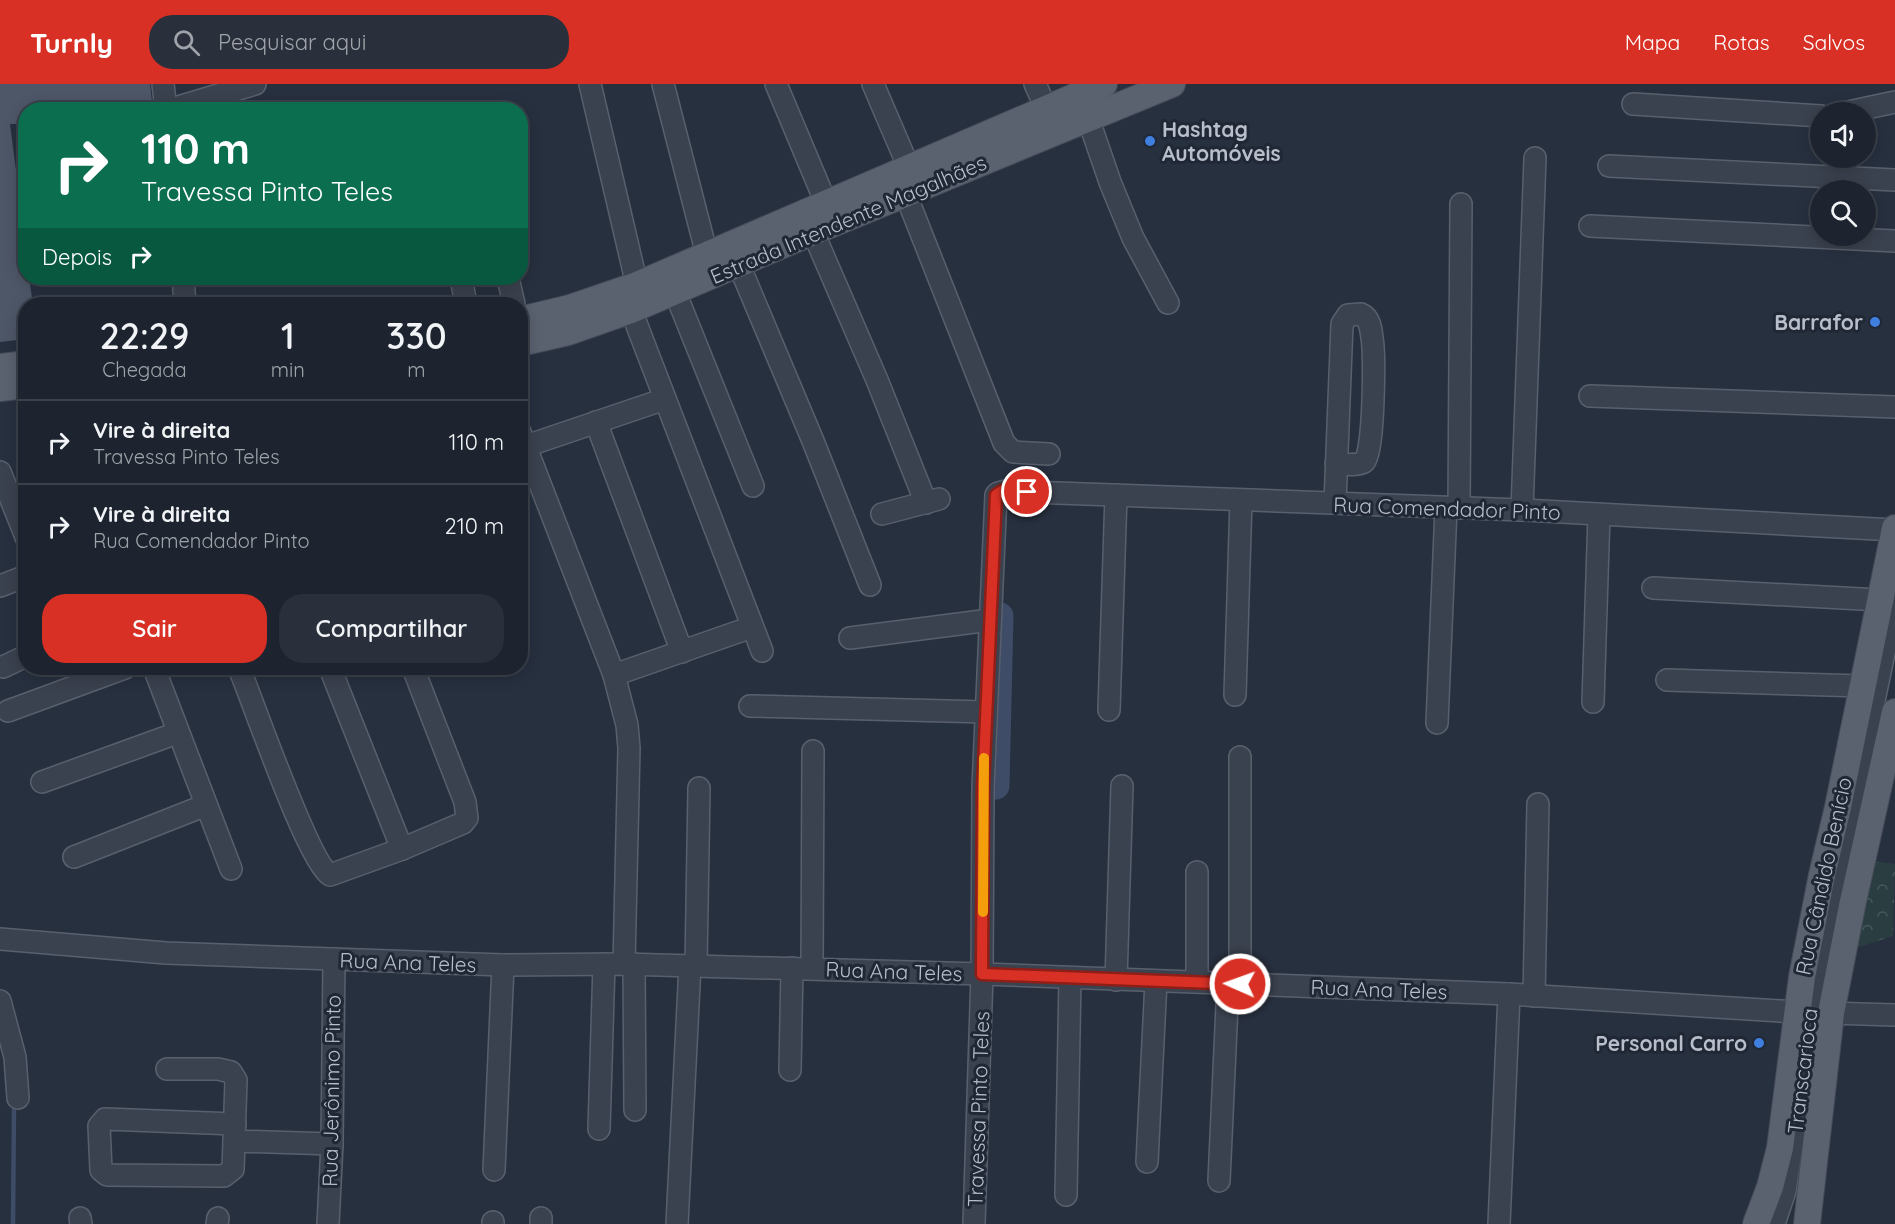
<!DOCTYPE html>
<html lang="pt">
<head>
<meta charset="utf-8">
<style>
  :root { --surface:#1d242f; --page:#2a303b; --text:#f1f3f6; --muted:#a0a4aa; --line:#3b414b; --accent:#d93025 }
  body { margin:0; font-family:Quicksand,sans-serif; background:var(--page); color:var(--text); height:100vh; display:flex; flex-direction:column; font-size:22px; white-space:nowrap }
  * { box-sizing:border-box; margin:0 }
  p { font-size:20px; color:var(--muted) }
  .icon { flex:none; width:33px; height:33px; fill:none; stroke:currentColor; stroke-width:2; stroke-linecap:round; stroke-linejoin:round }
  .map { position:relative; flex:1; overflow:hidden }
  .side { position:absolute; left:18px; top:213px; width:510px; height:378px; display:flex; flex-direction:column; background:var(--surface); border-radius:24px; box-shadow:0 3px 15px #0003,0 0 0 2px var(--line) }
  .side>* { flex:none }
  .top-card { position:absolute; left:18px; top:18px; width:510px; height:183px; border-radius:24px; box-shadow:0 3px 15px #0003,0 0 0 2px var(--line); background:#0b6e4f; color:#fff; overflow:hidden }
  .fabs { position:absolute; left:1810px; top:18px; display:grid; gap:12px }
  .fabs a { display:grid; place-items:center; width:66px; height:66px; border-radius:50%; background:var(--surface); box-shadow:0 3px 15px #0003,0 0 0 2px var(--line); font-size:30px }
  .pin { position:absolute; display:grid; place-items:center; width:51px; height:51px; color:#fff; margin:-26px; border:3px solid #fff; border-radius:50%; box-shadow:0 2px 6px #0007 }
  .me { position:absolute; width:66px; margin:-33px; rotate:272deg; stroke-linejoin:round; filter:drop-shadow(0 0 4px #0008) }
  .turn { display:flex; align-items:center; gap:21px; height:126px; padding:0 24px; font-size:27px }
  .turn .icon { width:78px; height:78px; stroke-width:2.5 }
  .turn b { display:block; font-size:42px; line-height:51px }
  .then { display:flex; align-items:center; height:57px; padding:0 24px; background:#0003; gap:12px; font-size:22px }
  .eta { display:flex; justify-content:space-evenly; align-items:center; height:102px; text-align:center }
  .eta b { font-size:36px; font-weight:600; line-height:42px }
  .primary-button { display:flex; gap:12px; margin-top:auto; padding:12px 24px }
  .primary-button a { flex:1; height:69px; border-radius:24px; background:var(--accent); color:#fff; font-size:24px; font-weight:600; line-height:69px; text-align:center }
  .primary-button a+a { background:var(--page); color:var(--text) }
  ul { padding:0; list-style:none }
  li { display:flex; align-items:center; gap:18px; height:84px; padding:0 24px; border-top:2px solid var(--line) }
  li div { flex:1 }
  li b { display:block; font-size:22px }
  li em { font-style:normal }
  header { display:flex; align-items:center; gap:36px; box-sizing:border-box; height:84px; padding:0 30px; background:var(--accent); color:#fff }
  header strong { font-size:28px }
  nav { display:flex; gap:33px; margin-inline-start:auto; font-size:21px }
  .search { width:420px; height:54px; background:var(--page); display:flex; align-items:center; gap:15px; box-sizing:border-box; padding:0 21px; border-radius:24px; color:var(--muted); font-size:22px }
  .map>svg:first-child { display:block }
  .park { fill:url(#park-crowns) }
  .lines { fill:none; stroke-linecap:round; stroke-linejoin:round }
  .stream { stroke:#3f4c67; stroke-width:4.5 }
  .river { stroke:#3f4c67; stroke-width:27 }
  .building { fill:#4e5768 }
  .minor-casing { stroke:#59606d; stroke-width:24 }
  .major-casing { stroke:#454b59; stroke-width:28 }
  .minor { stroke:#3b424f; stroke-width:21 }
  .major { stroke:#5a616f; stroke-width:26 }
  .route-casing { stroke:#8d1f18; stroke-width:15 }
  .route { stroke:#d93025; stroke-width:10 }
  .slow { stroke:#f59e0b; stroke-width:10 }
  .shop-dot { fill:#3f7fe0; stroke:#202735; stroke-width:2 }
  .labels { text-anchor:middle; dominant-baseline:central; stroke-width:6; stroke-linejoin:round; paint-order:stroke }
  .poi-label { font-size:21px; font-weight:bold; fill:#b8beca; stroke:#202735; text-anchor:end }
  .street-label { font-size:21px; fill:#b8beca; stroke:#202735 }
</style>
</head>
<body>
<header>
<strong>Turnly</strong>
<div class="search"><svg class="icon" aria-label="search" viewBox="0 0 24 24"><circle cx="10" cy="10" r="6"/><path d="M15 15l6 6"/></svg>Pesquisar aqui</div>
<nav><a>Mapa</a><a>Rotas</a><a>Salvos</a></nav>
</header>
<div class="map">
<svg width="1895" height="1140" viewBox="0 0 1895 1140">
  <defs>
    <pattern id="park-crowns" width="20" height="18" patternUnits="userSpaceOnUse" patternTransform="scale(1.5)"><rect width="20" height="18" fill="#2a3e41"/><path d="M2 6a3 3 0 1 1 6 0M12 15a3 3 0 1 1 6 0" fill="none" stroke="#47585b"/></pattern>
  </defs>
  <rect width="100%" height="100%" fill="#27303f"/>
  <polygon class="park" points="1873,777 1895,780 1893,852 1853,865"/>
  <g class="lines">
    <polyline class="stream" points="13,1140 14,1021"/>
    <polyline class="river" points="985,703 996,702 1000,532"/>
  </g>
  <polygon class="building" points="0,0 150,0 153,26 26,26 26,40 10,40 26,163 26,194 29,194 33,220 26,220 26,255 0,258"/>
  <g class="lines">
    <defs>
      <g id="minor">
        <polyline points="163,0 166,26"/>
        <polyline points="590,0 637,201"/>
        <polyline points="663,0 707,171"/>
        <polyline points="776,0 826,119"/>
        <polyline points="873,0 909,84"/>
        <polyline points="1035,0 1046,24"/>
        <polyline points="1633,20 1821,32"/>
        <polyline points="168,26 255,0"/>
        <polyline points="1848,28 1895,18"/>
        <polyline points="1088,34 1110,98 1133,154 1168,219"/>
        <polyline points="1609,82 1895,96"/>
        <polyline points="906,111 1004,359 1013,368 1049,370"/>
        <polyline points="1590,142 1895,157"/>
        <polyline points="813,148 877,296 926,419"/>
        <polyline points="739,181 813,357 870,501"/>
        <polyline points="183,194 185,220"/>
        <polyline points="461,194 466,220"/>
        <polyline points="508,194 514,220"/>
        <polyline points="675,208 753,402"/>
        <polyline points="631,226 762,567"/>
        <polyline points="1590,312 1895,323"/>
        <polyline points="596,338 682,568"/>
        <polyline points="520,348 614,591 627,641 629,664 624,880"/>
        <polyline points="526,362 665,315"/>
        <polyline points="0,388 26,453"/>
        <path d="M 1335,419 L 1342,240 L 1348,231 L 1361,230 C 1370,234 1371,245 1372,254 C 1375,270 1374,371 1364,378 C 1357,382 1344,380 1336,380"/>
        <polyline points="1459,424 1461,120"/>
        <polyline points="1522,426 1535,74"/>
        <polyline points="882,430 939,415"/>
        <polyline points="0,502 26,492"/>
        <polyline points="1653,504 1880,516"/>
        <polyline points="850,554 990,536"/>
        <polyline points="3,583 26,572"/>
        <polyline points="154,584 231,785"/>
        <path d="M 239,584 C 253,617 308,778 330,791 L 402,765 L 463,739 L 467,734 L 465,718 L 413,584"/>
        <polyline points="330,584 402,765"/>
        <polyline points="614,591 752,543"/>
        <polyline points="1667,596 1862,602"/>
        <polyline points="1235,611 1241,416"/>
        <polyline points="1593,618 1599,430"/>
        <polyline points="750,622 986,628"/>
        <polyline points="1109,626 1116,411"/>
        <polyline points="8,627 125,584"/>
        <polyline points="1437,639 1446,424"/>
        <polyline points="1240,673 1240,900"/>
        <polyline points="42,698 177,649"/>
        <polyline points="74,773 206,721"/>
        <polyline points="0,855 166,869 503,881 624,880 982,890 1509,910 1796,928 1895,931"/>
        <polyline points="634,880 635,1026"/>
        <polyline points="696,881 699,704"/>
        <polyline points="812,885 813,667"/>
        <polyline points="1116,896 1122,702"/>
        <polyline points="1197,898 1197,788"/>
        <polyline points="1534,912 1538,720"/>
        <polyline points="0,917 15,973 18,1014"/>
        <polyline points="1808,933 1895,516"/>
        <polyline points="167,985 218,985 231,988 236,996 234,1057 332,1060"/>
        <polyline points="790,986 792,884"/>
        <polyline points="599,1045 604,880"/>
        <polyline points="234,1057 233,1085 224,1092 107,1091 101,1086 99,1042 105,1035 235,1040"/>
        <polyline points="1147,1078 1156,897"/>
        <polyline points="494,1086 503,881"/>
        <polyline points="1219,1097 1228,899"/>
        <polyline points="1066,1111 1070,894"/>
        <polyline points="80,1134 81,1140"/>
        <polyline points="217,1140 218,1134"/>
        <polyline points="328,1140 332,1060 334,875"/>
        <polyline points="493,1140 493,1138"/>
        <polyline points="541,1140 541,1134"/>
        <polyline points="677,1140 690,881"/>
        <polyline points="974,1140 982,890 983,703 996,411 998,409 1005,407 1522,426 1895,446"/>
        <polyline points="1499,1140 1509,910"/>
        <polyline points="1774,1140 1785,1107 1795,1041"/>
      </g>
      <g id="major">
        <polyline points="520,236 570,224 637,201 1104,0"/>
        <polyline points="520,259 568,248 631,226 813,148 1172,0"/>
        <polyline points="0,283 26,280"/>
        <polyline points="0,304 26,301"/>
        <polyline points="1756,1140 1770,1103 1780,1064 1802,893 1822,791 1838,723 1895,444"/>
        <polyline points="1807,1140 1831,929 1852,822 1895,628"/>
      </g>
    </defs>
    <use href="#minor" class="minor-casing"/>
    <use href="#major" class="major-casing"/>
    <use href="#minor" class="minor"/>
    <use href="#major" class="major"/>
  </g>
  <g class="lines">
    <defs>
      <polyline id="route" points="1027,408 1002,407 996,411 983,703 982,890 1240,900"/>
    </defs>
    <use href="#route" class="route-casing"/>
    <use href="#route" class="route"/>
    <polyline class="slow" points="983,828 984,674"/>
  </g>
  <g class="shop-dot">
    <circle cx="1150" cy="57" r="6"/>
    <circle cx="1875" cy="238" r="6"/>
    <circle cx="1759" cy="959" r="6"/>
  </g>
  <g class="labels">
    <g class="poi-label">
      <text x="1162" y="45" text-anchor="start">Hashtag<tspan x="1162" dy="24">Automóveis</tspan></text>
      <text x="1863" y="238">Barrafor</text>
      <text x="1747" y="959">Personal Carro</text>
    </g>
    <g class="street-label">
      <text transform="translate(848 135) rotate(-23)">Estrada Intendente Magalhães</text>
      <text transform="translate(1447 424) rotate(2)">Rua Comendador Pinto</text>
      <text transform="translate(1823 792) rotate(-78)">Rua Cândido Benício</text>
      <text transform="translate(408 878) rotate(2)">Rua Ana Teles</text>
      <text transform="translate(894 887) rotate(2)">Rua Ana Teles</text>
      <text transform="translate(1379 905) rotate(2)">Rua Ana Teles</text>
      <text transform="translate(1802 987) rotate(-83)">Transcarioca</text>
      <text transform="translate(331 1007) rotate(-89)">Rua Jerônimo Pinto</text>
      <text transform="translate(978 1025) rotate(-88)">Travessa Pinto Teles</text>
    </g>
  </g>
</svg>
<div class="fabs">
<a><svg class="icon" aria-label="sound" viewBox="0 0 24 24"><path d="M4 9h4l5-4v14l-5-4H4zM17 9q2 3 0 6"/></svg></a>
<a><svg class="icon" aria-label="search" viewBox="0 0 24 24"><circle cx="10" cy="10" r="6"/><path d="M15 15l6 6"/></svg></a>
</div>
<div class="pin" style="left:1027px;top:408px;background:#d93025"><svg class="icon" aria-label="arrive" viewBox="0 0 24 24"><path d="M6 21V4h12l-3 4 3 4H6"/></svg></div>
<svg class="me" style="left:1240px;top:900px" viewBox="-20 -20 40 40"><circle r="17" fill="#d93025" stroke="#fff" stroke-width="3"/><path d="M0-11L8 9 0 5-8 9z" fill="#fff"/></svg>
<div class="top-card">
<div class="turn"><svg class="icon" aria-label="right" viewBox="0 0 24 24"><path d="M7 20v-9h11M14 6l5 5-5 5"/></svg><div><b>110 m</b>Travessa Pinto Teles</div></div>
<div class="then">Depois<svg class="icon" aria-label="right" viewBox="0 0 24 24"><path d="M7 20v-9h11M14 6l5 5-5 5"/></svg></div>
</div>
<section class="side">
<div class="eta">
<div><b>22:29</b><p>Chegada</p></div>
<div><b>1</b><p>min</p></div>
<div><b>330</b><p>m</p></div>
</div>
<ul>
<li><svg class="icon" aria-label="right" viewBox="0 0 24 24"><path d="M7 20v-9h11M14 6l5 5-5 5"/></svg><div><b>Vire à direita</b><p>Travessa Pinto Teles</p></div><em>110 m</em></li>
<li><svg class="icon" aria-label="right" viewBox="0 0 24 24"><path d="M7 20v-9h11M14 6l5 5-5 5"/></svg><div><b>Vire à direita</b><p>Rua Comendador Pinto</p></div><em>210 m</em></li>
</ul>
<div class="primary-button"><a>Sair</a><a>Compartilhar</a></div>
</section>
</div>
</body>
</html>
